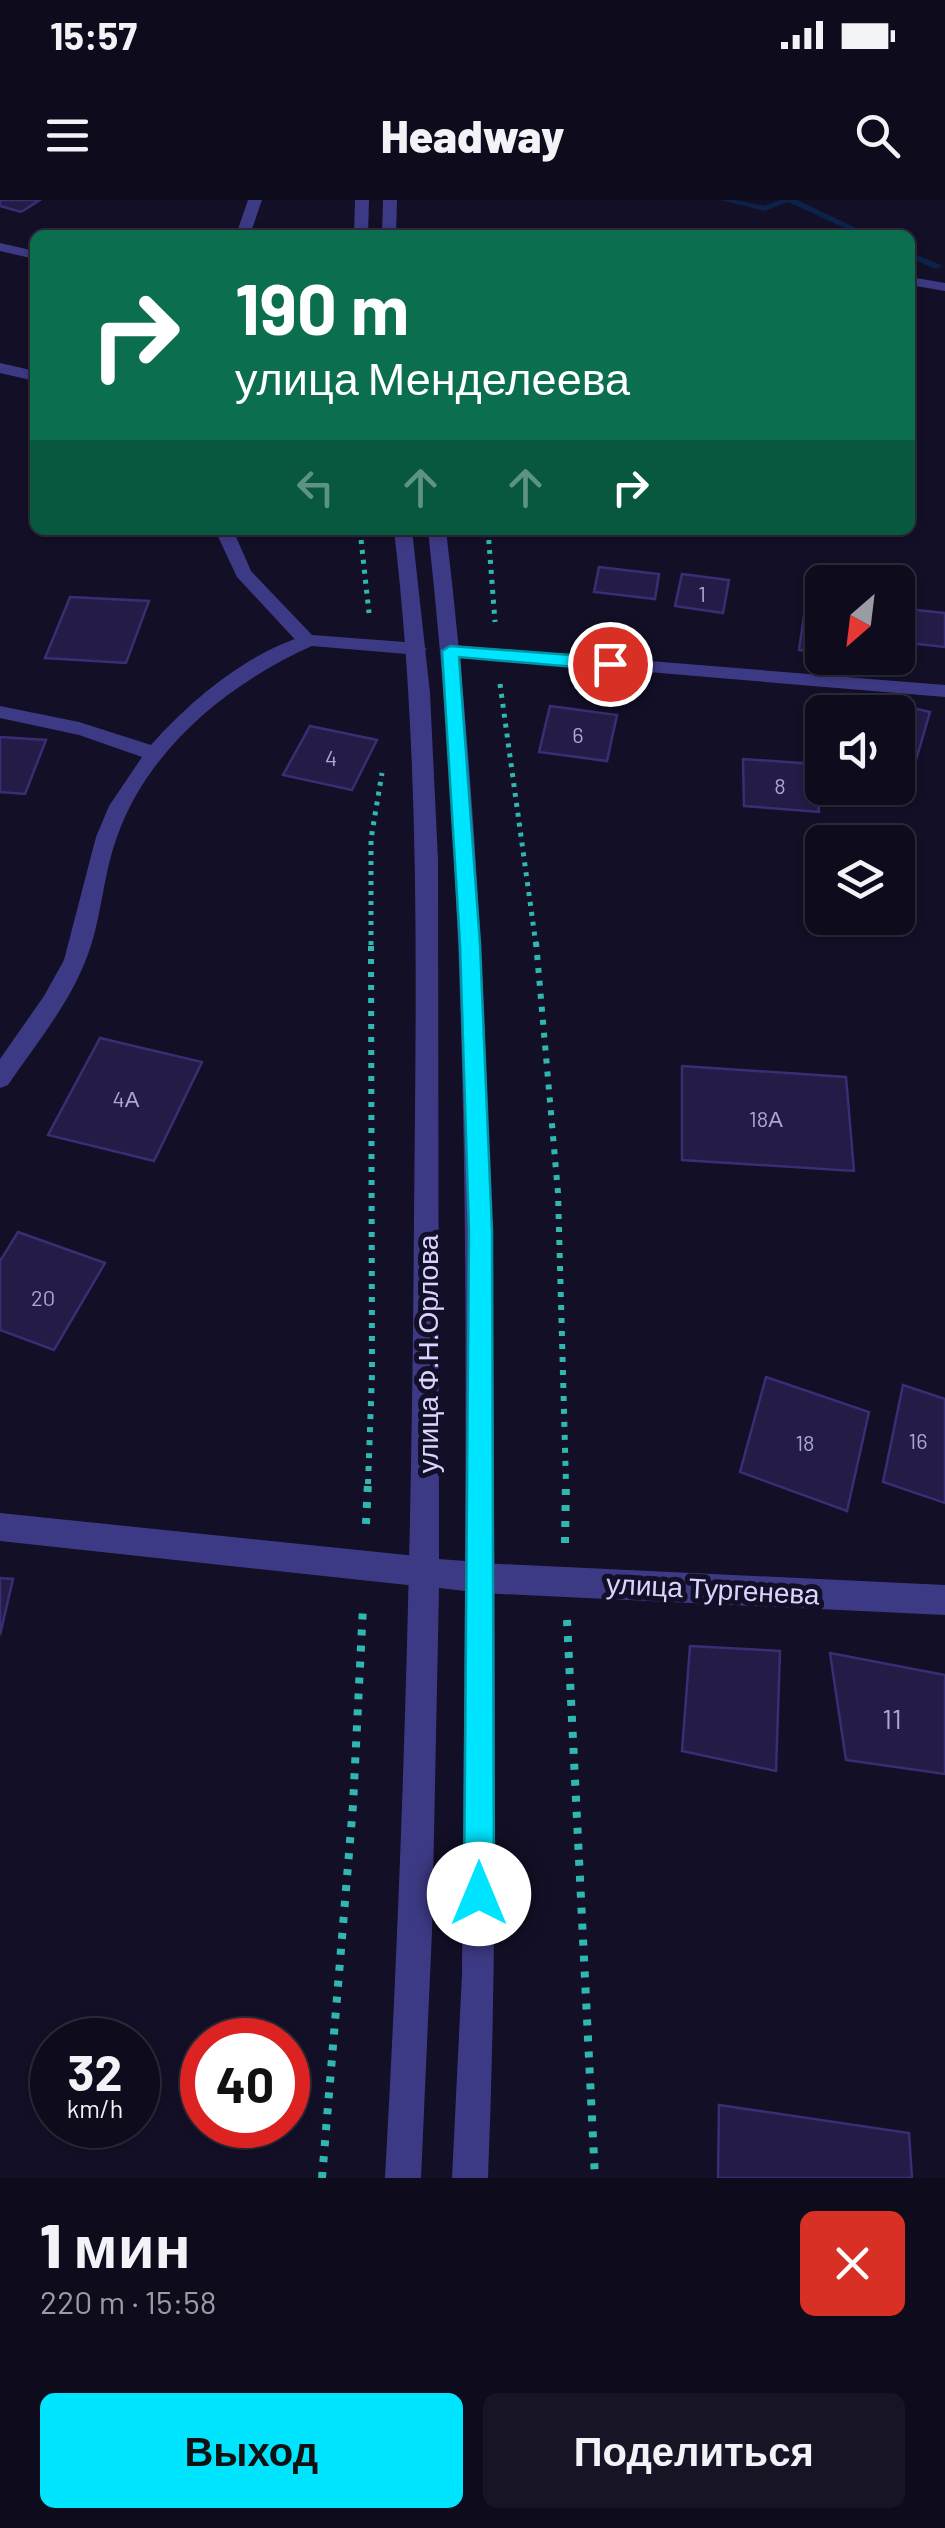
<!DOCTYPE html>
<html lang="ru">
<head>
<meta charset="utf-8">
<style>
  :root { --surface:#0e0b1c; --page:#171425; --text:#f1f3f6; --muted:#9b9ba3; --line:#2e2b3b; --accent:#00e5ff }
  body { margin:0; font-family:Barlow,sans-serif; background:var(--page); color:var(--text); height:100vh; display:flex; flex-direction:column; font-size:38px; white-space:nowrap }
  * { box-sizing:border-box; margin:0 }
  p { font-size:32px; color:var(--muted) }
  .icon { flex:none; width:55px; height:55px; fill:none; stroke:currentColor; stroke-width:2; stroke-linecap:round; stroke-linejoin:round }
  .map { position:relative; height:1978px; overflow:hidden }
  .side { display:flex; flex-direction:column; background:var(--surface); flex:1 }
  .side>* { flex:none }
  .top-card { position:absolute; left:30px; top:30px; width:885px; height:305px; border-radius:15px; box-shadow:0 2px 8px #0004,0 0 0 2px var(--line); background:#0b6e4f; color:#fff; overflow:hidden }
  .needle { width:65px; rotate:208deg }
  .buttons { position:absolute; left:805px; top:365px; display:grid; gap:20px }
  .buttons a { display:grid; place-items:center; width:110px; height:110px; border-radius:15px; background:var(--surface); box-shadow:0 2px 8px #0004,0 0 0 2px var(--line); font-size:50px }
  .speed { position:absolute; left:30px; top:1818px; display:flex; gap:20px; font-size:50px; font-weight:700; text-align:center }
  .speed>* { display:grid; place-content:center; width:130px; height:130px; border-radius:50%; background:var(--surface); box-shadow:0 2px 8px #0004,0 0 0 2px var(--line); line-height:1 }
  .speed small { font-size:25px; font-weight:400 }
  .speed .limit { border:15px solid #d22; background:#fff; color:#111 }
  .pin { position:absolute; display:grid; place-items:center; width:85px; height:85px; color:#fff; margin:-42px; border:5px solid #fff; border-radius:50%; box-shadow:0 2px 10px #0007 }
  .me { position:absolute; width:110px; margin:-55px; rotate:0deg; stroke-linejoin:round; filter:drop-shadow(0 0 8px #0008) }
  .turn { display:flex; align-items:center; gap:35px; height:210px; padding:0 40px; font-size:45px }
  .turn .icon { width:130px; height:130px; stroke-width:2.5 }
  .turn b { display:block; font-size:70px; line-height:85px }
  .lanes { display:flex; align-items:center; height:95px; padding:0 40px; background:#0003; justify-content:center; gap:50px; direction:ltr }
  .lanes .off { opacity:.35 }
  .round { display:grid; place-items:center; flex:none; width:105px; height:105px; border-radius:15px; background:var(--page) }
  .summary { display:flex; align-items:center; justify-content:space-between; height:170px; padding:0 40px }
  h1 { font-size:60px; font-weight:800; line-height:75px }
  .button { display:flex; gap:20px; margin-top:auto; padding:20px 40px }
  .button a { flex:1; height:115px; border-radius:15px; background:var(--accent); color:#111; font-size:40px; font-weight:800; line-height:115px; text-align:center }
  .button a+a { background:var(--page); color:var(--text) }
  .status { display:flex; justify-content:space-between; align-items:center; height:70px; padding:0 50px; background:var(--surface); direction:ltr }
  .status svg { height:28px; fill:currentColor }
  header { display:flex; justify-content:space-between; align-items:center; height:130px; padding:0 40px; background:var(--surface); font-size:45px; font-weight:800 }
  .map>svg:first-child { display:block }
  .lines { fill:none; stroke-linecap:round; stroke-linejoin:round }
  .stream { fill:#0c2248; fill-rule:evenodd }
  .building { fill:#241b47; stroke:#3b2d73; stroke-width:2.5 }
  .path-far2 { stroke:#2fb8b0; stroke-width:5; stroke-dasharray:4 6; stroke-linecap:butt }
  .path-far1 { stroke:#2fb8b0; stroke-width:6; stroke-dasharray:5 8; stroke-linecap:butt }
  .path { stroke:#2fb8b0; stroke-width:8; stroke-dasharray:6 10; stroke-linecap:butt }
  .service { fill:#3d3a85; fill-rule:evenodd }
  .minor { fill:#3d3a85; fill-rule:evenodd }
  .tertiary { fill:#3d3a85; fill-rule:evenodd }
  .route { fill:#00e5ff; stroke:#0095a6; stroke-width:2.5 }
  .labels { text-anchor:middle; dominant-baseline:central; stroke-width:10; stroke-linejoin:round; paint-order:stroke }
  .number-label { font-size:22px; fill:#aca6d1 }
  .street-label { font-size:28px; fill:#d9d4ff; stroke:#130f26 }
  .near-number-label { font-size:28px; fill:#aca6d1 }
</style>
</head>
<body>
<div class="status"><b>15:57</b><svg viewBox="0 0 49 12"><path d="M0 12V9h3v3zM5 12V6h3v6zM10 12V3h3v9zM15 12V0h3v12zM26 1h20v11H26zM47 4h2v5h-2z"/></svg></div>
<header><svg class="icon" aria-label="menu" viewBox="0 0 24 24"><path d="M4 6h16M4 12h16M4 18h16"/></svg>Headway<svg class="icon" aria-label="search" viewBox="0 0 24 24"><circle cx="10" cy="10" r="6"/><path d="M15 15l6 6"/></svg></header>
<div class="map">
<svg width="945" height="1978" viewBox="0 0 945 1978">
  <rect width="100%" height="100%" fill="#130f26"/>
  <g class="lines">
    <g class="stream">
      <polygon points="720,0 735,0 764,6 780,0 797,0 871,35 860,35 788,2 765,11"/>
      <polygon points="910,52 941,65 942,67 935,69 910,58"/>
    </g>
  </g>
  <g class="building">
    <polygon points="0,0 40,0 21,12 0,6"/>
    <polygon points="599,367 659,374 655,399 594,392"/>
    <polygon points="682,374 729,380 723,413 675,406"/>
    <polygon points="70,397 149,401 126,463 45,458"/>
    <polygon points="898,408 945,413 945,447 898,442"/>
    <polygon points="804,416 822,419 822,454 799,450"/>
    <polygon points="856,495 930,512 916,560 898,555 898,512 850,512"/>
    <polygon points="550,506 617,515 607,561 539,552"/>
    <polygon points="310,526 377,540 352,590 283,575"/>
    <polygon points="0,537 46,540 25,594 0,592"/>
    <polygon points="743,559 816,564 819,612 744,606"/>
    <polygon points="100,838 202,862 154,961 48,935"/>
    <polygon points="682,866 846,877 854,971 682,960"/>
    <polygon points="18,1032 105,1063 54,1150 0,1130 0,1061"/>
    <polygon points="766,1177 869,1212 847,1311 740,1272"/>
    <polygon points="903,1185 945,1199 945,1303 883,1282"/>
    <polygon points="0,1378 13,1379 0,1435"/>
    <polygon points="690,1446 780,1451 776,1571 682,1551"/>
    <polygon points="830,1453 945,1475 945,1574 846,1560"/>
    <polygon points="719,1905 909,1933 912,1978 718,1978"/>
  </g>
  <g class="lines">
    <g class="path-far2">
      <polyline points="360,330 369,413"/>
      <polyline points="488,330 495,422"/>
      <polyline points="500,484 536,745"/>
      <polyline points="371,745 371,639 382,573"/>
    </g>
    <g class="path-far1">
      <polyline points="536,742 558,993 566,1284"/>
      <polyline points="368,1284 372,1174 371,742"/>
    </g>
    <g class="path">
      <polyline points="366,1324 368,1282"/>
      <polyline points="565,1343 566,1282"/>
      <polyline points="567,1420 595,1978"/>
      <polyline points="322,1978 353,1605 363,1407"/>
    </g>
    <g class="service">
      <polygon points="910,77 945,83 945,91 910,85"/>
      <polygon points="0,163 35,171 35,181 0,173"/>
      <path d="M 307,435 L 316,441 L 314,445 C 230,482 148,548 117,637 C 102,677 102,722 85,762 C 67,807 35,845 8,885 L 0,888 L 0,859 L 44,796 L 64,760 L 96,637 L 109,606 L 142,557 L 79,535 L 0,518 L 0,506 L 79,522 L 151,545 C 192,499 247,453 307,435 Z"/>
    </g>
    <g class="minor">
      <polygon points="248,0 262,0 250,35 236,35"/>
      <polygon points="0,43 35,51 35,59 0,51"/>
      <polygon points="215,330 233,330 251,371 312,435 418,443 427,449 418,455 300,445 237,377"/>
      <polygon points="451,445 945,485 945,497 444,455 444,447"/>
      <polygon points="0,1313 426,1357 436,1362 441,1372 436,1382 426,1387 0,1341"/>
      <polygon points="481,1363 945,1385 945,1415 481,1393 471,1388 466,1378 471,1368"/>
    </g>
    <g class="tertiary">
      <polygon points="355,0 369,0 368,35 354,35"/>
      <polygon points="383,0 397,0 396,35 382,35"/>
      <path d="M 394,330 L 412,330 L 430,493 L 438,660 L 439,1359 L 465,1361 C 467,1017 466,673 428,330 L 446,330 C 485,657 493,986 494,1315 C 495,1535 497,1757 488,1978 L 452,1978 L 462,1774 L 465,1391 L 439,1388 L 432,1731 L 421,1978 L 385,1978 C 403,1658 412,1338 414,1017 C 416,787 421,559 394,330 Z"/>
    </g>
  </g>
  <polygon class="route" points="450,446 610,458 619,464 610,470 459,457 480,744 492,1031 494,1694 490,1705 479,1709 469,1705 464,1694 469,1031 460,744 442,451"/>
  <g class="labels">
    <g class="number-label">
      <text x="702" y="393">1</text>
      <text x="578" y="534">6</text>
      <text x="331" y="557">4</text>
      <text x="780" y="585">8</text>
      <text x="126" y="898">4А</text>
      <text x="766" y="918">18А</text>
      <text x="43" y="1097">20</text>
      <text x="918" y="1240">16</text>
      <text x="805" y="1242">18</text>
    </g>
    <g class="street-label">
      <text transform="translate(427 1154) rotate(-90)">улица Ф.Н.Орлова</text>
      <text transform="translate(713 1388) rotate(3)">улица Тургенева</text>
    </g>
    <g class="near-number-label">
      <text x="892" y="1518">11</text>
    </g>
  </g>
</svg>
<div class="buttons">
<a><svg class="needle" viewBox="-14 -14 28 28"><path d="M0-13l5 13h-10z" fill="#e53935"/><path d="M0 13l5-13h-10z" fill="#9b9ba3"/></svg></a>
<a><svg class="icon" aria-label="sound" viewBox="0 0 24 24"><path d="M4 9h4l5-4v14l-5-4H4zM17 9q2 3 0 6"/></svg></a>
<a><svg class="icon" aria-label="layers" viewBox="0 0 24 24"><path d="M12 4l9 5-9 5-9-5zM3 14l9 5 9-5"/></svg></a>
</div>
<div class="speed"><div>32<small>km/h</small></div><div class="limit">40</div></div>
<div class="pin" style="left:610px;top:464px;background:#d93025"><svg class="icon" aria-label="arrive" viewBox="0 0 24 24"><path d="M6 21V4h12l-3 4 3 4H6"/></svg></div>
<svg class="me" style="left:479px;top:1694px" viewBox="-20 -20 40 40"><circle r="19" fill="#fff"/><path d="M0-13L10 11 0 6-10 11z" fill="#00e5ff"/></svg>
<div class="top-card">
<div class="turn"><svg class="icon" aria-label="right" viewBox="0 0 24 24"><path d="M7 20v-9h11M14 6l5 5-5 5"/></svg><div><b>190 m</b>улица Менделеева</div></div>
<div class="lanes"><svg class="icon off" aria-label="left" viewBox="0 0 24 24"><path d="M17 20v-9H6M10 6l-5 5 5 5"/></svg><svg class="icon off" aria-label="ahead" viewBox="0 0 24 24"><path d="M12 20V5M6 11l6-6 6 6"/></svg><svg class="icon off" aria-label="ahead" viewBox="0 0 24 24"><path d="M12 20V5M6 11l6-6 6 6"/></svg><svg class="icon" aria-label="right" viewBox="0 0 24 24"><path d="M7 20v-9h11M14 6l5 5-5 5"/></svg></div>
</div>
</div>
<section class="side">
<div class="summary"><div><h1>1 мин</h1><p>220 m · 15:58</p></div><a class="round" style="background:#d93025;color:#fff"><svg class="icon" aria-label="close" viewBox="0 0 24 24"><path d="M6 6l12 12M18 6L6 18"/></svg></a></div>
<div class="button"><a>Выход</a><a>Поделиться</a></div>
</section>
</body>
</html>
